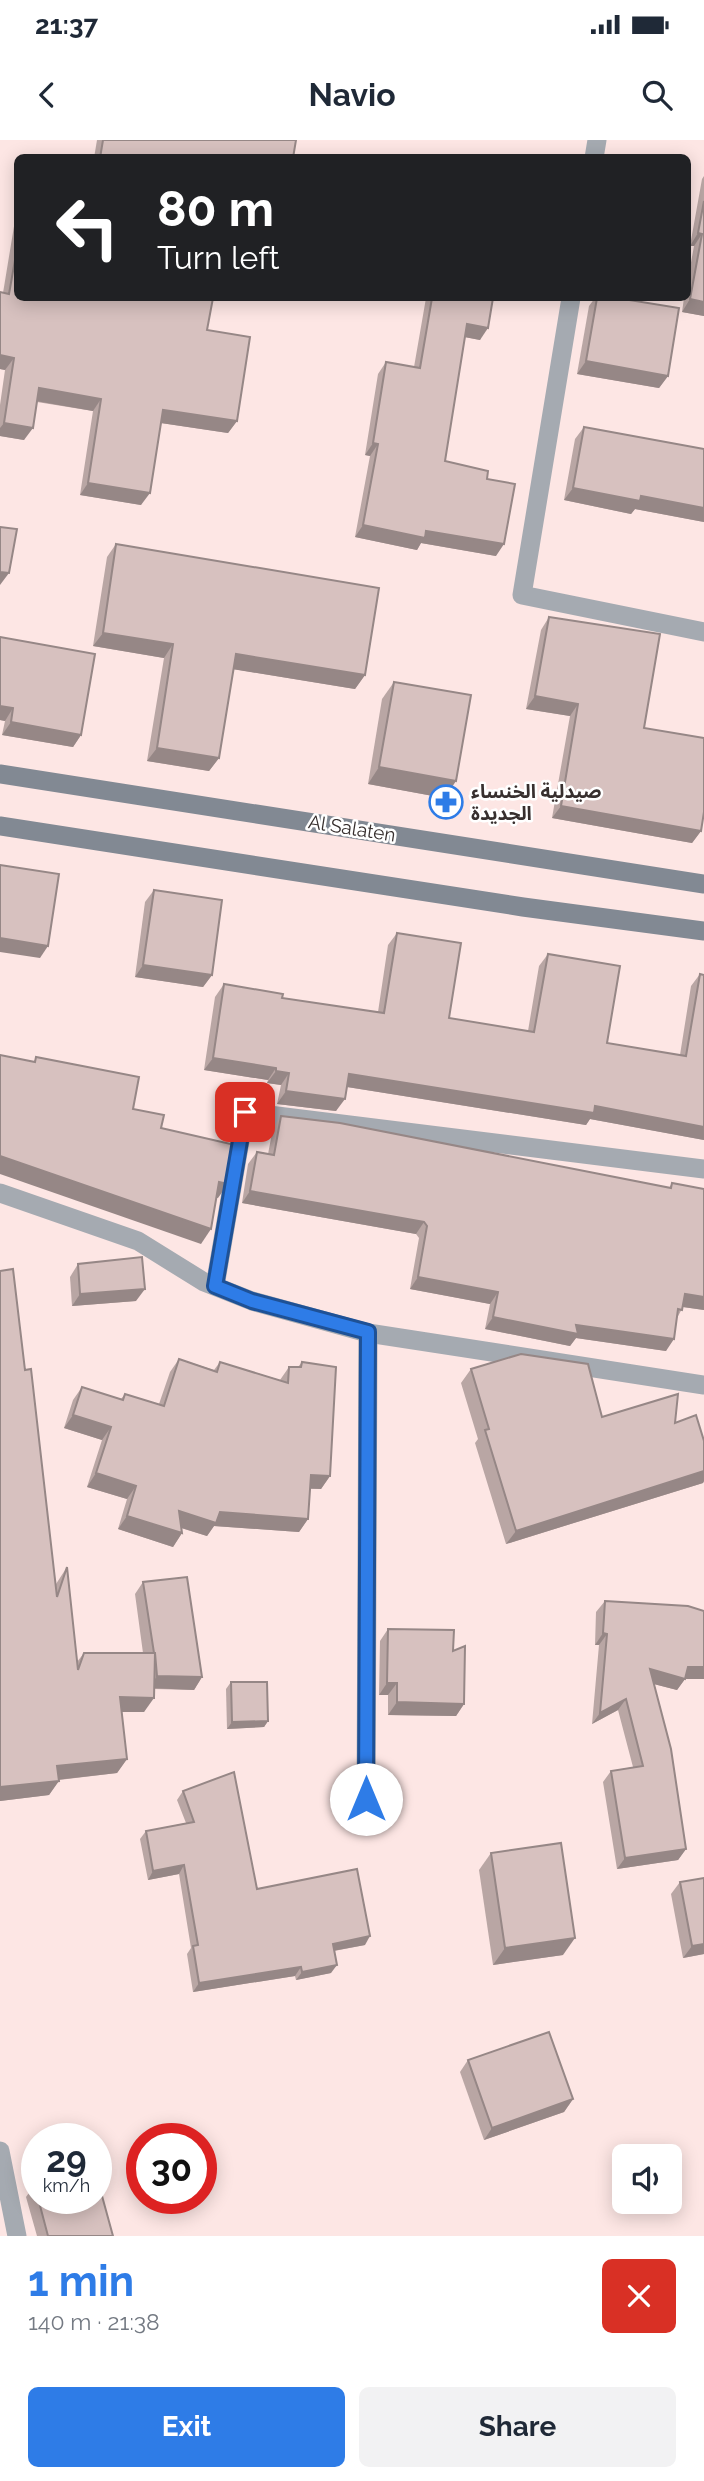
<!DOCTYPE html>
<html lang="en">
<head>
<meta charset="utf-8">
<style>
  :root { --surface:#fff; --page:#f2f2f3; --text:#1f2937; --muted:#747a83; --accent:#2e7ce7 }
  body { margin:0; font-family:Raleway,"Noto Sans Arabic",sans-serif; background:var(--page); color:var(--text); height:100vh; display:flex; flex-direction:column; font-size:26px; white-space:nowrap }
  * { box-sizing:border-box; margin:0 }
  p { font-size:23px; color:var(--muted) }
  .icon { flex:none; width:38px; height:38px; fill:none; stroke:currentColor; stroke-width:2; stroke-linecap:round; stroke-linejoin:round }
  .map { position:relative; height:2096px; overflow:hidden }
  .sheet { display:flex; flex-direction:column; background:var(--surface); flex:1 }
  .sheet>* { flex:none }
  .hud { position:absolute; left:14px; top:14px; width:677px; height:147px; border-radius:10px; box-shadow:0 4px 18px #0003; background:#202124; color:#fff; overflow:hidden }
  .fabs { position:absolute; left:612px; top:2004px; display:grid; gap:14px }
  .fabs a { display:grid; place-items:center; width:70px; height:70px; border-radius:10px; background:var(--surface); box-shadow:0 4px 18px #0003; font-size:35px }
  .speed { position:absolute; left:21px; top:1983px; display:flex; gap:14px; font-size:35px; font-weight:700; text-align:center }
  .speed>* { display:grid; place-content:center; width:91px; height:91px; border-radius:50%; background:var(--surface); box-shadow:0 4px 18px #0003; line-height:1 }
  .speed small { font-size:18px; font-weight:400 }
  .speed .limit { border:10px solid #d22; background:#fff; color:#111 }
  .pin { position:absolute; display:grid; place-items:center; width:60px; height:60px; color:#fff; margin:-30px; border-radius:14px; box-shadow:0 4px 10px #0006 }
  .me { position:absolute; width:77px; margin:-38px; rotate:0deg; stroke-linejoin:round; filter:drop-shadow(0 0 5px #0008) }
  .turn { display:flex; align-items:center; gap:24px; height:147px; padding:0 28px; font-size:32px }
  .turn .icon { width:91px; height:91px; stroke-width:2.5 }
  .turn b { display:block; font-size:49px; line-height:60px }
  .round { display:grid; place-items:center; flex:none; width:74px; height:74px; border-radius:10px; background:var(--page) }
  .headline { display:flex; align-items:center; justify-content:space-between; height:119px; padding:0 28px }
  h1 { font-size:42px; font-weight:700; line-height:52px; color:var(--accent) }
  .cta { display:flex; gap:14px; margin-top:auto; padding:14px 28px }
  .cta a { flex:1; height:80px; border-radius:10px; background:var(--accent); color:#fff; font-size:28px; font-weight:700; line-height:80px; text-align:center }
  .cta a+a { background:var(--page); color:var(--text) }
  .status { display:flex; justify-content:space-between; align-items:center; height:49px; padding:0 35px; background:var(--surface); direction:ltr }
  .status svg { height:19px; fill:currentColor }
  header { display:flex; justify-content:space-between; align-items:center; height:91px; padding:0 28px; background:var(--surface); font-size:32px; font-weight:700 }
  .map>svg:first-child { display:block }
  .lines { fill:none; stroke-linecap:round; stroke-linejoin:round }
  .minor { stroke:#a5aab1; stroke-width:19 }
  .secondary { stroke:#828993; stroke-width:19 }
  .wall { fill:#b9a6a4 }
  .shaded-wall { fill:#968786 }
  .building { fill:#d7c1bf; stroke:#968786; stroke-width:2 }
  .route-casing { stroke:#1e5196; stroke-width:18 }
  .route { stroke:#2e7ce7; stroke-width:12 }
  .labels { text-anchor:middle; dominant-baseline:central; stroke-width:5; stroke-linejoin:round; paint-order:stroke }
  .poi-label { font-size:19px; font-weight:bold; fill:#372f2e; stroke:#fff; text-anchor:start }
  .street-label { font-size:19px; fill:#372f2e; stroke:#fff }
</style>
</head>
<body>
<div class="status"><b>21:37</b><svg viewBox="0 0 49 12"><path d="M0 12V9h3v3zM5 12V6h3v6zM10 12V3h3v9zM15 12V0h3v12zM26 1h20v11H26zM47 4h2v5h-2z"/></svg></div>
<header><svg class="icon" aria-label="back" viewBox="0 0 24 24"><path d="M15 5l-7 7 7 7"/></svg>Navio<svg class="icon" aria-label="search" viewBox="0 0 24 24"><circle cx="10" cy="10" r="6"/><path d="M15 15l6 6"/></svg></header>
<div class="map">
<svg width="704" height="2096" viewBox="0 0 704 2096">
  <rect width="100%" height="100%" fill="#fde6e4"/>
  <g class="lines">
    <g class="minor">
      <polyline points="594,18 597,0"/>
      <polyline points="571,158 522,455 704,492"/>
      <polyline points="0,1053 138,1101 204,1142 252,1161 368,1193 704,1245"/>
      <polyline points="215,1146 245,972 704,1029"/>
      <polyline points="366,1659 368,1193"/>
      <polyline points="0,2011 17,2096"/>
    </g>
    <g class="secondary">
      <polyline points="0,634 704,744"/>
      <polyline points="0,686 523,767 704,791"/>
    </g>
  </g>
  <g class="wall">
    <polygon points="97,0 296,0 293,18 94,18"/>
    <polygon points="704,36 704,176 682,172 684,158 688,158 688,139 694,106 690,106 702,39"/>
    <polygon points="18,62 18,158 207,190 237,281 228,293 161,283 141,365 80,355 93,271 37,262 24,300 0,296 0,265 5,230 0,229 0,152 3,153"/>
    <polygon points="426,158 493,158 480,200 465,197 445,321 487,339 496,416 421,403 417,410 355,397 370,316 365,315 378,234 386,222 414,227"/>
    <polygon points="595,158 617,158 668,236 659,248 577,234 589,166"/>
    <polygon points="584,287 704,309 704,382 635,369 631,374 564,360 575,299"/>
    <polygon points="116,404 365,535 355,549 233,529 219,618 209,631 147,621 164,518 93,506 107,417"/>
    <polygon points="549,477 701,691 692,703 552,678 570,576 526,569 541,490"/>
    <polygon points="0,497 81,595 73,607 2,595 5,581 0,580"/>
    <polygon points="394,542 456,641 444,658 368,644 382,559"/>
    <polygon points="154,750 212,835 203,847 135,837 145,762"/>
    <polygon points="397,793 449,878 528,891 539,826 548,814 607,903 680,915 691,846 700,834 704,835 704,1000 590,979 586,985 347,947 336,971 277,964 281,945 267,943 268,940 204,930 215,857 224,844 282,858 378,872 388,805"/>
    <polygon points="281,976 669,1048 672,1043 704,1049 704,1170 683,1167 677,1178 666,1211 576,1198 570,1206 485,1189 490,1164 410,1149 419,1098 416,1094 242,1063 248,1024 257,1012 268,1014 273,988"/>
    <polygon points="78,1124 136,1161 72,1166 70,1137"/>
    <polygon points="0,1131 25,1230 56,1444 67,1427 77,1522 84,1513 143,1513 135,1454 143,1442 202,1537 194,1550 155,1549 144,1572 122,1572 127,1619 117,1633 59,1640 49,1655 0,1661"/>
    <polygon points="179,1219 214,1230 220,1222 280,1240 289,1227 298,1227 302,1222 330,1336 321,1349 310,1349 308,1379 299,1392 214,1386 207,1396 181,1388 182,1393 173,1407 118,1389 127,1359 87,1347 102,1300 64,1288 73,1260 82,1247 121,1259 125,1254 159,1264 170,1232"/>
    <polygon points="471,1229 602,1277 675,1283 704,1301 704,1341 703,1343 506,1404 475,1303 478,1299 461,1243"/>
    <polygon points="605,1461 685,1539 677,1550 654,1544 686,1709 678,1720 617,1729 603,1642 611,1631 633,1627 618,1570 592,1584 599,1505 595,1505 596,1472"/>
    <polygon points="388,1489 453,1511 464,1564 456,1576 388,1575 388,1555 379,1555 380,1501"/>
    <polygon points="231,1542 268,1581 264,1587 227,1589 226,1549"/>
    <polygon points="183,1651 257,1749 365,1805 334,1811 331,1833 296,1840 295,1836 193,1852 187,1814 191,1808 179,1734 148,1740 140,1699 146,1691 186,1683 177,1660"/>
    <polygon points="491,1713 563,1815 493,1825 479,1730"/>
    <polygon points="680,1742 704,1814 683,1818 671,1754"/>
    <polygon points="468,1920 573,1959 564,1972 484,2000 460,1932"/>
    <polygon points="37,2045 37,2058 96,2058 113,2096 37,2096 26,2057 34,2046"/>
  </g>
  <g class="shaded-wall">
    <polygon points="698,93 702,94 694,106 690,106"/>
    <polygon points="690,159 704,162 704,176 682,172"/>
    <polygon points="467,184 488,188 480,200 459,196"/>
    <polygon points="0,215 14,218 5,230 0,229"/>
    <polygon points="586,221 668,236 659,248 577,234"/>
    <polygon points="39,248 101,259 93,271 30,260"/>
    <polygon points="163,270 237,281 228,293 154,282"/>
    <polygon points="4,283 33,288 24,300 0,296 0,288"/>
    <polygon points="373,303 378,304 370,316 365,315"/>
    <polygon points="88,343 150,353 141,365 80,355"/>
    <polygon points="573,348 641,356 704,368 704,382 635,369 631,374 564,360"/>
    <polygon points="363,385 426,391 504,404 496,416 421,403 417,410 355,397"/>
    <polygon points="0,431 9,433 0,445"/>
    <polygon points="103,493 173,504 164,518 93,506"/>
    <polygon points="236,514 365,535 355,549 226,528"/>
    <polygon points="535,556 578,564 570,576 526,569"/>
    <polygon points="0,566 13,568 5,581 0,580"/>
    <polygon points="11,582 81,595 73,607 2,595"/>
    <polygon points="157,608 219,618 209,631 147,621"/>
    <polygon points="379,627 456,641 444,658 368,644"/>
    <polygon points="561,666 701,691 692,703 552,678"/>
    <polygon points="0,798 48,806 40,818 0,812"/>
    <polygon points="143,825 212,835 203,847 135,837"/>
    <polygon points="213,918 276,928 268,940 204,930"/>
    <polygon points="276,931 289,933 281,945 267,943"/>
    <polygon points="349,934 595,966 704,987 704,1000 590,979 586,985 341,946"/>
    <polygon points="286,951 345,959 336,971 277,964"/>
    <polygon points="0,1016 211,1089 201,1104 0,1034"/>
    <polygon points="219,1042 228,1044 218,1058 209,1057"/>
    <polygon points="250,1051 424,1082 416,1094 242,1063"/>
    <polygon points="418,1137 498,1152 490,1164 410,1149"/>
    <polygon points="145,1149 136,1161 72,1166 80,1154"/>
    <polygon points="685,1154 704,1157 704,1170 676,1166"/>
    <polygon points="493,1177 576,1185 674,1199 666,1211 576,1198 570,1206 485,1189"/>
    <polygon points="73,1275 111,1287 102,1300 64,1288"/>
    <polygon points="704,1331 704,1341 703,1343 506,1404 516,1391"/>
    <polygon points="96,1333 136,1346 127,1359 87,1347"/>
    <polygon points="311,1335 330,1336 321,1349 302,1348"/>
    <polygon points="179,1371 220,1372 308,1379 299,1392 214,1386 207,1396 169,1384"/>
    <polygon points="127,1376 182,1393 173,1407 118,1389"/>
    <polygon points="603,1493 607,1494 599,1505 595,1505"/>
    <polygon points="688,1527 704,1527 704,1539 685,1539 677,1550 642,1541 650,1529"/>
    <polygon points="157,1536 202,1537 194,1550 149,1548"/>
    <polygon points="387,1543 397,1543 388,1555 379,1555"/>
    <polygon points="120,1557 154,1558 144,1572 110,1572"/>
    <polygon points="626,1559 618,1570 592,1584 600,1573"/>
    <polygon points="397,1562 464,1564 456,1576 388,1575"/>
    <polygon points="268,1581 264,1587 227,1589 232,1582"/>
    <polygon points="127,1619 117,1633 47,1641 57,1626"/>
    <polygon points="59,1641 49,1655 0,1661 0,1647"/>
    <polygon points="686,1709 678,1720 617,1729 625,1718"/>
    <polygon points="184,1725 179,1734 148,1740 153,1731"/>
    <polygon points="370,1796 365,1805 327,1812 333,1804"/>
    <polygon points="575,1798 563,1815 493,1825 505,1808"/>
    <polygon points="704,1804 704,1814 683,1818 692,1806"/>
    <polygon points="337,1825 331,1833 296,1840 302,1832"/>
    <polygon points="301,1827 295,1836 193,1852 199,1843"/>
    <polygon points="573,1959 564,1972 484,2000 492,1988"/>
  </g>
  <g class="building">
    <polygon points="103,0 296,0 293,18 100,18"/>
    <polygon points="704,61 704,162 690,159 702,94 698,93"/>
    <polygon points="18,103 18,158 213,158 207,190 250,197 237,281 163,270 150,353 88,343 101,259 39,248 33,288 4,283 14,218 0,215 0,152 9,154"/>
    <polygon points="432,158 493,158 488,188 467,184 445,321 488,331 487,339 515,344 504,404 426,391 425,398 363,385 378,304 373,303 386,222 420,228"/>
    <polygon points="597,158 617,158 679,168 668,236 586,221"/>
    <polygon points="584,287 704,309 704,368 641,356 640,361 573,348"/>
    <polygon points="0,387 17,389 9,433 0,432"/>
    <polygon points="116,404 379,448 365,535 236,514 219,618 157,608 173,504 103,493"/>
    <polygon points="549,477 660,494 644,588 704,598 704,672 701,691 561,666 578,564 535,556"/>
    <polygon points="0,497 95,514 81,595 11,582 13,568 0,566"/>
    <polygon points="394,542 471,555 456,641 379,627"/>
    <polygon points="0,725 59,734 48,806 0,798"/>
    <polygon points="154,750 222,760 212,835 143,825"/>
    <polygon points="397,793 461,803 449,878 534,892 548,814 620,826 607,903 686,916 700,834 704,835 704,987 595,966 594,973 349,934 345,959 286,951 289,933 276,931 276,928 213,918 224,844 283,854 282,858 384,873"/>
    <polygon points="0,915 35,922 36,917 139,937 133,969 164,975 161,988 235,1005 228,1044 219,1042 211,1089 0,1016"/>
    <polygon points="281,976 340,983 671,1048 672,1043 704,1049 704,1157 685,1154 682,1170 678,1169 674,1199 576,1185 578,1194 493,1177 498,1152 418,1137 427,1086 424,1082 250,1051 257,1012 274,1015"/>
    <polygon points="142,1117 145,1149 80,1154 78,1124"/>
    <polygon points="13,1129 25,1230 31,1229 57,1457 67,1427 78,1530 84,1513 155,1513 154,1558 120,1557 127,1619 57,1626 59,1641 0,1647 0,1131"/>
    <polygon points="521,1214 588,1224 602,1277 678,1254 675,1283 696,1275 704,1301 704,1331 516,1391 485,1290 489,1289 471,1229"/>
    <polygon points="179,1219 217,1232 220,1222 288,1243 289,1227 301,1227 302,1222 336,1227 330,1336 311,1335 308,1379 220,1372 216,1383 179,1371 182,1393 127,1376 136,1346 96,1333 111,1287 73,1275 82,1247 123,1260 125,1254 164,1266"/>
    <polygon points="187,1437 202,1537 157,1536 155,1513 154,1513 143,1442"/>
    <polygon points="605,1461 688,1466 704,1471 704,1527 688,1527 685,1539 650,1529 671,1609 686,1709 625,1718 611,1631 643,1626 626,1559 600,1573 607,1494 603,1493"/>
    <polygon points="388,1489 454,1490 453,1511 465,1506 464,1564 397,1562 397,1543 387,1543"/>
    <polygon points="231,1542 267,1542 268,1581 232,1582"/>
    <polygon points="234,1632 257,1749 357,1729 370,1796 333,1804 337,1825 302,1832 301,1827 199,1843 193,1806 198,1805 184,1725 153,1731 146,1691 194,1682 183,1651"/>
    <polygon points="561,1703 575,1798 505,1808 491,1713"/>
    <polygon points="704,1738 704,1804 692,1806 680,1742"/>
    <polygon points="549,1892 573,1959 492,1988 468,1920"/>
    <polygon points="96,2034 113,2096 48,2096 38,2058 96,2058"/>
  </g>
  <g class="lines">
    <defs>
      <polyline id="route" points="245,972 215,1146 252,1161 368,1192 366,1659"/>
    </defs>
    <use href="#route" class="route-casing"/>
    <use href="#route" class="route"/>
  </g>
  <defs>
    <symbol id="pharmacy-ring" viewBox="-11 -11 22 22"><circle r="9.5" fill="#fff" stroke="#2e7ce7" stroke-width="1.5"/><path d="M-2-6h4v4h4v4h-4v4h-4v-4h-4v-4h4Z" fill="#2e7ce7"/></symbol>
  </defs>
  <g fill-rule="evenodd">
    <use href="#pharmacy-ring" x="427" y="643" width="38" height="38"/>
  </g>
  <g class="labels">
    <g class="poi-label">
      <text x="471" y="651">صيدلية الخنساء<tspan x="471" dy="22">الجديدة</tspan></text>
    </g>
    <g class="street-label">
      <text transform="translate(352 688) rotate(9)">Al Salaten</text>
    </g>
  </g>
</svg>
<div class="fabs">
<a><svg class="icon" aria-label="sound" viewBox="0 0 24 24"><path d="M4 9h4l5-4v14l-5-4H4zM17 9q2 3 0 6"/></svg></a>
</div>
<div class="speed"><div>29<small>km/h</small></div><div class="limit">30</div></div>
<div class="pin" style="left:245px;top:972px;background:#d93025"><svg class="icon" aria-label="arrive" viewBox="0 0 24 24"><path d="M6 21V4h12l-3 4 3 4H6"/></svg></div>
<svg class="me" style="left:366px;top:1659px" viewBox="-20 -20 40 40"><circle r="19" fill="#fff"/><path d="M0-13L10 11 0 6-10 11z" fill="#2e7ce7"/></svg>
<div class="hud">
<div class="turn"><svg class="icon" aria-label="left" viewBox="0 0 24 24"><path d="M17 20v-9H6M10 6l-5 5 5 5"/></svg><div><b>80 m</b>Turn left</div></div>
</div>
</div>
<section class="sheet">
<div class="headline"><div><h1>1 min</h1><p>140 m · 21:38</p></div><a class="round" style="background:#d93025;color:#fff"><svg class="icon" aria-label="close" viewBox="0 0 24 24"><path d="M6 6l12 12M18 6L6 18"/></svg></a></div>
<div class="cta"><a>Exit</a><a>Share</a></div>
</section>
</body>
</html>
